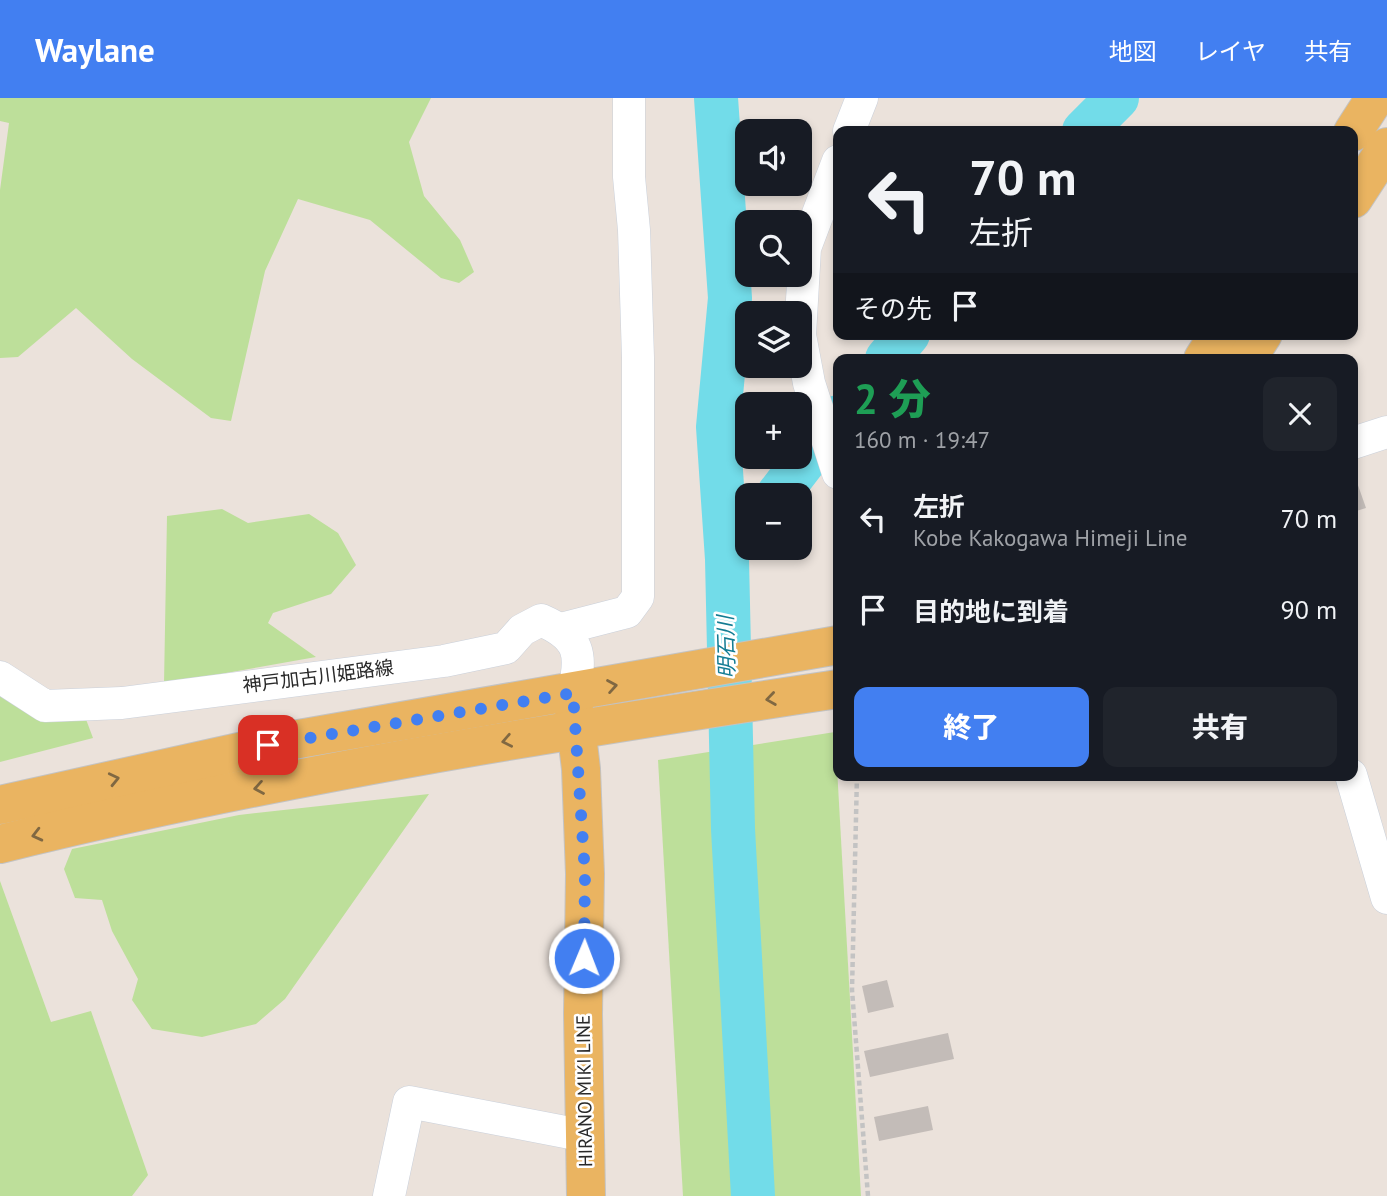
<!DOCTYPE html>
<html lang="ja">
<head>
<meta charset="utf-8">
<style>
  :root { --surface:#171b24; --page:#20242c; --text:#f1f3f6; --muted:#9ea1a6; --accent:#427ff1 }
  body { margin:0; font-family:"PT Sans","Noto Sans JP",sans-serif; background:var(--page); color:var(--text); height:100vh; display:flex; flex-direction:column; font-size:26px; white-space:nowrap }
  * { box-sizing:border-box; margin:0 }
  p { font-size:23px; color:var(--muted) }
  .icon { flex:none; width:38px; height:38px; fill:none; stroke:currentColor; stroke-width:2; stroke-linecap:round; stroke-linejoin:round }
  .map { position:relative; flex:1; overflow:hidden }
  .panel { position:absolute; left:833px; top:256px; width:525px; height:427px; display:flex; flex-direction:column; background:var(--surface); border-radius:14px; box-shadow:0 4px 10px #0003 }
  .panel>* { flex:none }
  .hud { position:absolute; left:833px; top:28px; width:525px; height:214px; border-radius:14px; box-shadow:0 4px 10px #0003; background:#171b24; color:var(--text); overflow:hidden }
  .buttons { position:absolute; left:735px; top:21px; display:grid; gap:14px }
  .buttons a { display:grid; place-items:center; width:77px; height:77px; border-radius:14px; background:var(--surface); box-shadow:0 4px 10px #0003; font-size:35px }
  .pin { position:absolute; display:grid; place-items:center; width:60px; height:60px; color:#fff; margin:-30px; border-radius:14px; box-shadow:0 4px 10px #0006 }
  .me { position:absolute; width:77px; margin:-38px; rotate:1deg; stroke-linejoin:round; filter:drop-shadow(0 0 5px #0008) }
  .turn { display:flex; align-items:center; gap:24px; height:147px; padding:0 21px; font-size:32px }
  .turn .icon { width:91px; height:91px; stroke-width:2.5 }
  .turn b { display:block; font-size:49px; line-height:60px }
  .then { display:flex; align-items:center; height:66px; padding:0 21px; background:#0003; gap:14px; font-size:26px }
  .round { display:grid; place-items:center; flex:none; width:74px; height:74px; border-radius:14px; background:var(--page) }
  .headline { display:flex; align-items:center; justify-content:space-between; height:119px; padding:0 21px }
  h1 { font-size:42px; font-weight:800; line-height:52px; color:#1e9e55 }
  .cta { display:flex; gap:14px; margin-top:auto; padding:14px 21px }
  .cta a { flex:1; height:80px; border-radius:14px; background:var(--accent); color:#fff; font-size:28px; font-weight:800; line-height:80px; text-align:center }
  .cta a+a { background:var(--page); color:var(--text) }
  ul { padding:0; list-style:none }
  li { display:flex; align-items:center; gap:21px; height:91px; padding:0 21px }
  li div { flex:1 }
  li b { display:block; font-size:26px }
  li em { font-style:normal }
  header { display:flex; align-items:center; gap:42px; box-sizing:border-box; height:98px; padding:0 35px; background:var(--accent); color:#fff }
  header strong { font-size:33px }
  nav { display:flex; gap:38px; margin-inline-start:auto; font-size:24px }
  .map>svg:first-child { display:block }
  .green { fill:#bddf9a }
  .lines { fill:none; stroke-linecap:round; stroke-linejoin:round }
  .river { stroke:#72dce9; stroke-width:44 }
  .building { fill:#c3bcb8 }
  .minor-casing { stroke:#cad0da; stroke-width:33 }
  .major-casing { stroke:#c3c3c3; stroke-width:40 }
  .path { stroke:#c3c3c3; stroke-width:4.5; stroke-dasharray:5 3.5; stroke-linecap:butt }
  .minor { stroke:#fff; stroke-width:32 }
  .major { stroke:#eab461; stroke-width:38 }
  .oneway { stroke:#806842 }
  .route { stroke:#427ff1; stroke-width:12; stroke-dasharray:0 21.6 }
  .labels { text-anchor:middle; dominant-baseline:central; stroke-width:5; stroke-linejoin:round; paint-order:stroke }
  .street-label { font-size:19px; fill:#292929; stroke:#fff }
  .water-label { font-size:21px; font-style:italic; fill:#137c93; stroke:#fff }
</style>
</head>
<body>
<header>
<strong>Waylane</strong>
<nav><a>地図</a><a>レイヤ</a><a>共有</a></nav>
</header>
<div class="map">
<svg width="1387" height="1098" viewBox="0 0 1387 1098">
  <rect width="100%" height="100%" fill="#ebe2db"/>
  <g class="green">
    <polygon points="0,0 431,0 409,44 424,98 460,142 474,174 459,185 441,180 370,122 298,101 265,173 231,323 211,320 132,261 76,210 18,259 0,260 0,92 9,25 0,23"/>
    <polygon points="222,411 248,425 309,416 338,435 356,467 331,496 273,515 268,525 316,559 164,586 167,418"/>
    <polygon points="0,598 40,619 84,616 93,640 0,664"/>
    <polygon points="835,634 861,1098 683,1098 658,662"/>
    <polygon points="429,696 285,901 256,926 202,939 152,931 132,902 138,881 112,833 102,802 75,800 64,771 72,751 239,717"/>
    <polygon points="0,783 51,924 91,913 148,1077 132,1098 0,1098"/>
  </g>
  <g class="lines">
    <g class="river">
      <polyline points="716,0 730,200 718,329 727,461 733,731 753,1098"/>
      <polyline points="1084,33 1117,0"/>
      <polyline points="887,261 908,236"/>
      <polyline points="778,397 838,319"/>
    </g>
  </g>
  <g class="building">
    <polygon points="1353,373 1366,410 1353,414"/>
    <polygon points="887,882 894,909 868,915 862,888"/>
    <polygon points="948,935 954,961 870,979 864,953"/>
    <polygon points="928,1008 933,1032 879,1043 874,1019"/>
  </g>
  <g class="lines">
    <defs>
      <g id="minor">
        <polyline points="849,33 862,0"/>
        <polyline points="838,63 805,150 800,237 809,285 838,375"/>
        <polyline points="1353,345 1387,334"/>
        <polyline points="561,531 627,514 638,499 638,260 634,132 629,79 629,0"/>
        <path d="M 0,579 L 45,608 L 122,605 L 444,563 L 506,550 L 522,532 L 541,522 C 580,539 583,556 573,595"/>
        <polyline points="1351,677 1387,800"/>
        <polyline points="389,1098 409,1004 586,1038"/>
      </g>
      <g id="major">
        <polyline points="1353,34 1375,0"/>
        <polyline points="1353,101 1387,49"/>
        <polyline points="1203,261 1219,236"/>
        <polyline points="1247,261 1263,236"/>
        <polyline points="573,604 581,671 585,776 583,916 586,1098"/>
        <polyline points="0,707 293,642 838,547"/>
        <path d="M 0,746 C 276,678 557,633 838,591"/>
      </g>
    </defs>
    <use href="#minor" class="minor-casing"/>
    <use href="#major" class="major-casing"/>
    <polyline class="path" points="857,677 852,892 868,1098"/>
    <use href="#minor" class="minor"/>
    <use href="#major" class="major"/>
  </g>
  <defs><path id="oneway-chevron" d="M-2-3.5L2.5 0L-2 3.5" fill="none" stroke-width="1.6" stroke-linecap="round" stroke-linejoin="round" transform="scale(1.75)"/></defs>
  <g class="oneway">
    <use href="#oneway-chevron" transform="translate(612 588) rotate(-10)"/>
    <use href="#oneway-chevron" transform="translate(771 601) rotate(172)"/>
    <use href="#oneway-chevron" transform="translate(507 643) rotate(169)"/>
    <use href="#oneway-chevron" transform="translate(114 681) rotate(-13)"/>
    <use href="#oneway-chevron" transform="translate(259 690) rotate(170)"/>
    <use href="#oneway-chevron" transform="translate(37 737) rotate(166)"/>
  </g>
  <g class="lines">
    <polyline class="route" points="268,647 573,595 585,776 584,860"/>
  </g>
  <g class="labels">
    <g class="street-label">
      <text transform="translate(318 578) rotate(-7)">神戸加古川姫路線</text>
      <text transform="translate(584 993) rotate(-91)">HIRANO MIKI LINE</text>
    </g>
    <g class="water-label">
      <text transform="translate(726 549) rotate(-92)">明石川</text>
    </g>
  </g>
</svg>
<div class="buttons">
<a><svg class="icon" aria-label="sound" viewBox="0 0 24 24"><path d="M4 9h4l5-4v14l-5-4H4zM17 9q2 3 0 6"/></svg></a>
<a><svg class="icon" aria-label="search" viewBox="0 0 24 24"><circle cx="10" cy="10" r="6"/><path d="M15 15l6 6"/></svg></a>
<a><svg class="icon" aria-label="layers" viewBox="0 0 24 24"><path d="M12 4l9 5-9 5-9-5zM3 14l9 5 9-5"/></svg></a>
<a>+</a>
<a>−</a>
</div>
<div class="pin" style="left:268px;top:647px;background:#d93025"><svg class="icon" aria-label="arrive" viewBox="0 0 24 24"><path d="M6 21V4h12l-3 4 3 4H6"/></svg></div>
<svg class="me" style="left:584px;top:860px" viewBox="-20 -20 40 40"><circle r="17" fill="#427ff1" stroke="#fff" stroke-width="3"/><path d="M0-11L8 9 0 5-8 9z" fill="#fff"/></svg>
<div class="hud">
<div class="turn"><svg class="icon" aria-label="left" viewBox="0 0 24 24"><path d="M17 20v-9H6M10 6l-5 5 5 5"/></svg><div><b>70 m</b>左折</div></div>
<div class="then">その先<svg class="icon" aria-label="arrive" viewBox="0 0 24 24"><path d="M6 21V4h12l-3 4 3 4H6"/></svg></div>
</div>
<section class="panel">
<div class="headline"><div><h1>2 分</h1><p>160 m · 19:47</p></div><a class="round"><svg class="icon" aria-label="close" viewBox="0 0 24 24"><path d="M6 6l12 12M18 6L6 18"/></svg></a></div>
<ul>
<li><svg class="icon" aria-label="left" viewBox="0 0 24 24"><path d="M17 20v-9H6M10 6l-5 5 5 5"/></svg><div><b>左折</b><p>Kobe Kakogawa Himeji Line</p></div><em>70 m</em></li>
<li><svg class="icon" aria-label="arrive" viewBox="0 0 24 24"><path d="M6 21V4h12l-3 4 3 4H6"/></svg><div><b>目的地に到着</b></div><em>90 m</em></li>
</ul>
<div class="cta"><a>終了</a><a>共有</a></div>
</section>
</div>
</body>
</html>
